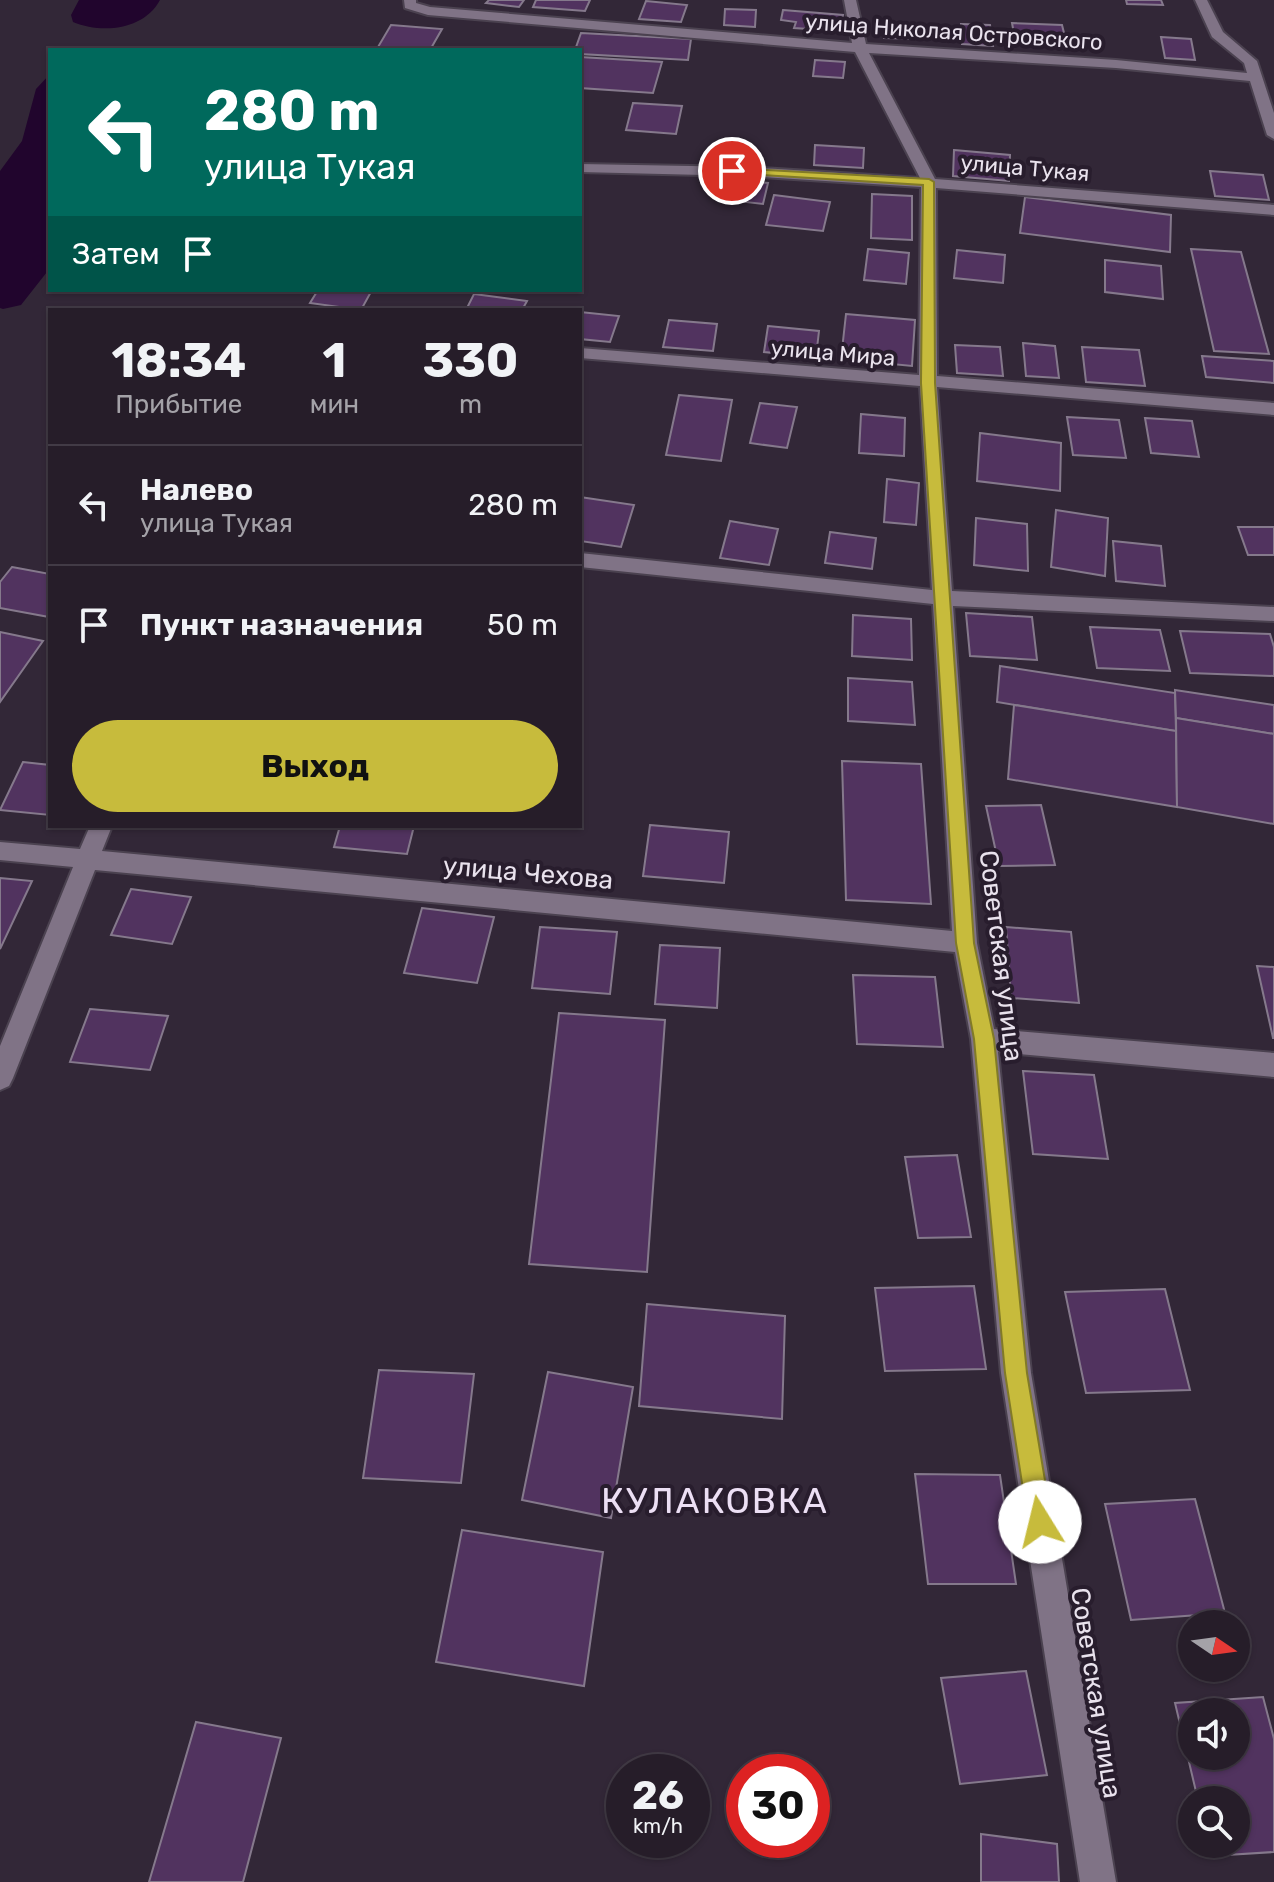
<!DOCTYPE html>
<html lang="ru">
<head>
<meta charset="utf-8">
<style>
  :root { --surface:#261d29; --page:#322a35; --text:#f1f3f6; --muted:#a4a2a8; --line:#423b46; --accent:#c7bb3c }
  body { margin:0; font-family:Rubik,sans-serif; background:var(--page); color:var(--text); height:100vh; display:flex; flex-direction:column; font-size:30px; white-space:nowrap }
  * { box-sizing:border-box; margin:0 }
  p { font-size:26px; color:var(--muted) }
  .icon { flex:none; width:44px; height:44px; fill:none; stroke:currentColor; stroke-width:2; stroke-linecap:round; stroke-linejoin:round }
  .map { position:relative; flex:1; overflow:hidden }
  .drawer { position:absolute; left:48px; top:308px; width:534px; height:520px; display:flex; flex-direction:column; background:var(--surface); border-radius:0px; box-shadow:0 2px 6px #0004,0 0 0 2px var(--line) }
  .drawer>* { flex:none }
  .guide { position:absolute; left:48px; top:48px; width:534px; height:244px; border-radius:0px; box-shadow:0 2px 6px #0004,0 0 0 2px var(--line); background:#00695c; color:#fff; overflow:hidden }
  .needle { width:52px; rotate:103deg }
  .tools { position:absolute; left:1178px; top:1610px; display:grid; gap:16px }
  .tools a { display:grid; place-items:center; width:72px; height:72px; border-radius:50%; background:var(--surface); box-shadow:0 2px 6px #0004,0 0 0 2px var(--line); font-size:40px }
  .speed { position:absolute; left:606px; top:1754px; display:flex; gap:16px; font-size:40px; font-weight:700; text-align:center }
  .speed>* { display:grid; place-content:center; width:104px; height:104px; border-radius:50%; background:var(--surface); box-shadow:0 2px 6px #0004,0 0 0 2px var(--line); line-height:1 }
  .speed small { font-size:20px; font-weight:400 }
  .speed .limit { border:12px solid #d22; background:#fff; color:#111 }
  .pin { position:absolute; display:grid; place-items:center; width:68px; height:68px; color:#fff; margin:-34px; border:4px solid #fff; border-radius:50%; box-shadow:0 2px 8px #0007 }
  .me { position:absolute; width:88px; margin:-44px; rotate:351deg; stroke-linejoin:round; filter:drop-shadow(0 0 6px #0008) }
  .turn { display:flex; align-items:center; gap:28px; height:168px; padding:0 24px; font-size:36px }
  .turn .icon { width:104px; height:104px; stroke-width:2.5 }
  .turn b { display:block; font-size:56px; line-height:68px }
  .then { display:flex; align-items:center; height:76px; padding:0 24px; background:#0003; gap:16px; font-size:30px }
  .eta { display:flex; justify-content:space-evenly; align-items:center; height:136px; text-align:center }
  .eta b { font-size:48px; font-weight:700; line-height:56px }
  .primary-button { display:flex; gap:16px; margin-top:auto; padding:16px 24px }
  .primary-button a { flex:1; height:92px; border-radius:48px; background:var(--accent); color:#111; font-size:32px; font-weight:700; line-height:92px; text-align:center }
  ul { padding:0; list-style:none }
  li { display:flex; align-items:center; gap:24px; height:120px; padding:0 24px; border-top:2px solid var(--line) }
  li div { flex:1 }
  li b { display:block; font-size:30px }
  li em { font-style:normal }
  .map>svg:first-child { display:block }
  .water { fill:#21052d }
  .building { fill:#51335f; stroke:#85798c; stroke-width:2; fill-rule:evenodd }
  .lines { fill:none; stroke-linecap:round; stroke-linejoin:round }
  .minor-casing { stroke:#4b4250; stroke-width:4 }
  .minor { fill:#807386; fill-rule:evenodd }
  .route { fill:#c7bb3c; stroke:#817a27; stroke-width:2 }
  .labels { text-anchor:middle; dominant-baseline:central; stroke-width:8; stroke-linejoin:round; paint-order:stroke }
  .far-street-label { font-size:22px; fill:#e9e2ed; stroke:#281d2d }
  .street-label { font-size:26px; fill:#e9e2ed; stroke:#281d2d }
  .near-quarter-label { font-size:36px; letter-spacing:2px; fill:#ecdff4; stroke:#281d2d }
</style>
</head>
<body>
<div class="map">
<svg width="1274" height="1882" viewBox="0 0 1274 1882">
  <rect width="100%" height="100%" fill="#322737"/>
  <g class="water">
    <path d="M 79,0 L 160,0 C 144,30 102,34 73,22 L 71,15 Z"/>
    <polygon points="50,74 47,272 21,305 3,309 0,308 0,171 22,141 36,89"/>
  </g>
  <g class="building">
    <polygon points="489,0 524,0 519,7 486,3"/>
    <polygon points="536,0 590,0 585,11 533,7"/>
    <polygon points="1126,0 1161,0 1163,5 1127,4"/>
    <polygon points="646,1 687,5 681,22 639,19"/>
    <polygon points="725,9 756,10 755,27 724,25"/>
    <polygon points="783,10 843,15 840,31 794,28 796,22 781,20"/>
    <polygon points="883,23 922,24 924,39 884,38"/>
    <polygon points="1012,23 1062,25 1066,41 1015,39"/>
    <polygon points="961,24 990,25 993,46 962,44"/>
    <polygon points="391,25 442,29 430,50 378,47"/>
    <polygon points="581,33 691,39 688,60 580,54 580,50 575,50"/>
    <polygon points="1161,37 1191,39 1195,60 1165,58"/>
    <polygon points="580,57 662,62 653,93 580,88"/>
    <polygon points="815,60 845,62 843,78 813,76"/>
    <polygon points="633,103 682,106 676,134 626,130"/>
    <polygon points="815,145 864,148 863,168 814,165"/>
    <polygon points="954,150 1010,155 1009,181 953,176"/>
    <polygon points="1210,171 1263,175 1269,200 1215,196"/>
    <polygon points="724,179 768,183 763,204 719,199"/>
    <polygon points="872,194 912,196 912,240 871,238"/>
    <polygon points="774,195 830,202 823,231 766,225"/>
    <polygon points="1025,197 1171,215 1170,252 1020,233"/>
    <polygon points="868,249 909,253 906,284 864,280"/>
    <polygon points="1191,249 1241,252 1269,354 1214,351"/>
    <polygon points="957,250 1005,255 1003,283 954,278"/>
    <polygon points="1105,260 1161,266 1163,299 1105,292"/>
    <polygon points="318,290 372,290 361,310 310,303"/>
    <polygon points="474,294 527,301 522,310 466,310"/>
    <polygon points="580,312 619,316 610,342 580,339"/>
    <polygon points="846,314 915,320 912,366 841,359"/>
    <polygon points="669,320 717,324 713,351 663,347"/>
    <polygon points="768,326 819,331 816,357 764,352"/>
    <polygon points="1023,343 1055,346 1059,378 1026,376"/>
    <polygon points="955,345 1000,347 1003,376 957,373"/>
    <polygon points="1082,347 1139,350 1145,386 1086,382"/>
    <polygon points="1202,356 1274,361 1274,383 1206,377"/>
    <polygon points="679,395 732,400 721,461 666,455"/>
    <polygon points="760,403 797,407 787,448 750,443"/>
    <polygon points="861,414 905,418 904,456 859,453"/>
    <polygon points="1067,417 1119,420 1126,458 1073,455"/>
    <polygon points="1145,418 1192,421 1199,457 1151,453"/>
    <polygon points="980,433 1061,443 1060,491 977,481"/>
    <polygon points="887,479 919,483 916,525 884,522"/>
    <polygon points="580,497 634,505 621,547 580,541"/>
    <polygon points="1056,510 1108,518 1105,576 1051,567"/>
    <polygon points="976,518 1027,524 1028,571 974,565"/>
    <polygon points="730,521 778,529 769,565 720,558"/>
    <polygon points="1238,527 1274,527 1274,555 1248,555"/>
    <polygon points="830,532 876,538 872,569 825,563"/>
    <polygon points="1113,541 1161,546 1165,586 1116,581"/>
    <polygon points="12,567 50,574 49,617 0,608 0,582"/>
    <polygon points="966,613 1032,617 1037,660 970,656"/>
    <polygon points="853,615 911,619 912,660 852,656"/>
    <polygon points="1090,627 1160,630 1170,671 1097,668"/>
    <polygon points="1180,631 1270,634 1274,647 1274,676 1190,673"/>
    <polygon points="0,632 43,641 0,702"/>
    <polygon points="1000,666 1175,693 1176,731 997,702"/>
    <polygon points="848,678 912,682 915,725 848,721"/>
    <polygon points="1175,690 1274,705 1274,734 1176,718"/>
    <polygon points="1014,705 1176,731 1177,807 1008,779"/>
    <polygon points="1176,718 1274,734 1274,824 1177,807"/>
    <polygon points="842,761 921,764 931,904 846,900"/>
    <polygon points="23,762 50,765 50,815 0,810"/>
    <polygon points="1041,805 1055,865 999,866 986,806"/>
    <polygon points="650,825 729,832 724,883 643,876"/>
    <polygon points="340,826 414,826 407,854 334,847"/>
    <polygon points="0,878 32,881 0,949"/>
    <polygon points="131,889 191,897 172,944 111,935"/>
    <polygon points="422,908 494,917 477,983 404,973"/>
    <polygon points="540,927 617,932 610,994 532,988"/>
    <polygon points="1006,927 1071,932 1079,1003 1011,998"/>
    <polygon points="660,945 720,948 717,1008 655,1004"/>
    <polygon points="1257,966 1274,967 1274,1038 1273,1038"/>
    <polygon points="853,975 935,977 943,1047 857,1044"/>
    <polygon points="90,1009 168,1016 150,1070 70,1062"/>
    <polygon points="559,1013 665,1020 647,1272 529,1264"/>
    <polygon points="1023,1071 1094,1075 1108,1159 1033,1154"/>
    <polygon points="957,1155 971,1237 918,1238 905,1157"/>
    <polygon points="974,1286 986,1369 885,1371 875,1288"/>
    <polygon points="1165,1289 1190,1390 1086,1393 1065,1292"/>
    <polygon points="647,1304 785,1316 782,1419 639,1406"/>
    <polygon points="379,1370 474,1374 461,1483 363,1478"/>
    <polygon points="548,1372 633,1387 611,1518 522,1500"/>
    <polygon points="915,1474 1000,1475 1016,1584 928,1584"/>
    <polygon points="1195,1499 1225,1613 1131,1620 1105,1504"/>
    <polygon points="462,1530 603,1552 584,1686 436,1662"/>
    <polygon points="1026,1671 1047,1775 960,1784 941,1678"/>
    <path d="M 1263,1697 L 1274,1739 L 1274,1852 L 1211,1856 L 1209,1844 L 1236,1844 L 1236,1800 L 1198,1800 L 1175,1703 ZM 1192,1712 L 1236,1712 L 1236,1756 L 1192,1756 Z"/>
    <polygon points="196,1722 281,1738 243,1882 149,1882"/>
    <polygon points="981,1834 1057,1844 1059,1882 981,1882"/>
  </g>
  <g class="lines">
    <defs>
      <polygon id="minor" points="404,0 416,0 416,3 430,7 852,43 844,0 856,0 866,44 1116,60 1247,73 1244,63 1212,37 1195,0 1207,0 1223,32 1257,61 1274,113 1274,139 1267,135 1250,81 1116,68 869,53 935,179 1274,205 1274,215 936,188 937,376 1274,403 1274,415 937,387 952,591 1274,607 1274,621 953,606 977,943 994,1029 1274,1053 1274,1077 998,1052 1031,1373 1116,1882 1080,1882 1001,1373 971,1039 955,952 95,870 13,1078 9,1086 0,1090 0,1046 73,867 0,860 0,842 80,849 90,826 112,826 102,851 952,931 933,604 580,567 580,553 932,590 920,386 580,358 580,348 919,375 921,187 745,176 580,172 580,164 745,167 920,178 855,52 428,15 405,8"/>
    </defs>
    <use href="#minor" class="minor-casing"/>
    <use href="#minor" class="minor"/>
  </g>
  <polygon class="route" points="732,168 929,179 934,182 935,383 974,943 994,1039 1027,1373 1052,1522 1048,1531 1040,1534 1032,1531 1028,1522 1005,1373 974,1039 956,943 921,383 923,185 728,173 726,171"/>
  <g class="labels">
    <g class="far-street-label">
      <text transform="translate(954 32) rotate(4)">улица Николая Островского</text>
      <text transform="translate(1025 168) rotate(5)">улица Тукая</text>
      <text transform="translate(833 353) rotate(5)">улица Мира</text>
    </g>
    <g class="street-label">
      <text transform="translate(528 873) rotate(5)">улица Чехова</text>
      <text transform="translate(1001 956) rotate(83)">Советская улица</text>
      <text transform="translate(1096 1693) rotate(81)">Советская улица</text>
    </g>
    <g class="near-quarter-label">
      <text x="715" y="1500">КУЛАКОВКА</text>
    </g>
  </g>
</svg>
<div class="tools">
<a><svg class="needle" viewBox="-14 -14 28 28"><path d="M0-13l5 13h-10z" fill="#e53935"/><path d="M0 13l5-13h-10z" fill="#a4a2a8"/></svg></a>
<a><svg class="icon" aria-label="sound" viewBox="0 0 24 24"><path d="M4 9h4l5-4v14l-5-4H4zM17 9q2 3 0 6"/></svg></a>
<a><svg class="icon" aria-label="search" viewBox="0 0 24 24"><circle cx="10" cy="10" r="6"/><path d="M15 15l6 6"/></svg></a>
</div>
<div class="speed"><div>26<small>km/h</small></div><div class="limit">30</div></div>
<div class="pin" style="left:732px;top:171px;background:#d93025"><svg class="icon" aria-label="arrive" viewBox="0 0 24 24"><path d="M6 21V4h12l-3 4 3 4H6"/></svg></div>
<svg class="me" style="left:1040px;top:1522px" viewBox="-20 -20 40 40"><circle r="19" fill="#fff"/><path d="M0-13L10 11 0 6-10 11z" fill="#c7bb3c"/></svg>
<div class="guide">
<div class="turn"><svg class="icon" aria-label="left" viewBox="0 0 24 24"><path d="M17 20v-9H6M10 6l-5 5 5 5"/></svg><div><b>280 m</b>улица Тукая</div></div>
<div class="then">Затем<svg class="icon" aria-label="arrive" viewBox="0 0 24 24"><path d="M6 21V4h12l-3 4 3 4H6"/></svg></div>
</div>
<section class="drawer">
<div class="eta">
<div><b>18:34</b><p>Прибытие</p></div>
<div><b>1</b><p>мин</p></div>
<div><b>330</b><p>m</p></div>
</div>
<ul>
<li><svg class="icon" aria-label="left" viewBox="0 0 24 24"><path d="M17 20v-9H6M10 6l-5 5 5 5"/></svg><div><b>Налево</b><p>улица Тукая</p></div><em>280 m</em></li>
<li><svg class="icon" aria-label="arrive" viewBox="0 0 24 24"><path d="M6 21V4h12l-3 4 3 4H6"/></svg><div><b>Пункт назначения</b></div><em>50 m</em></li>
</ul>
<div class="primary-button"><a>Выход</a></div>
</section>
</div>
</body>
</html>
